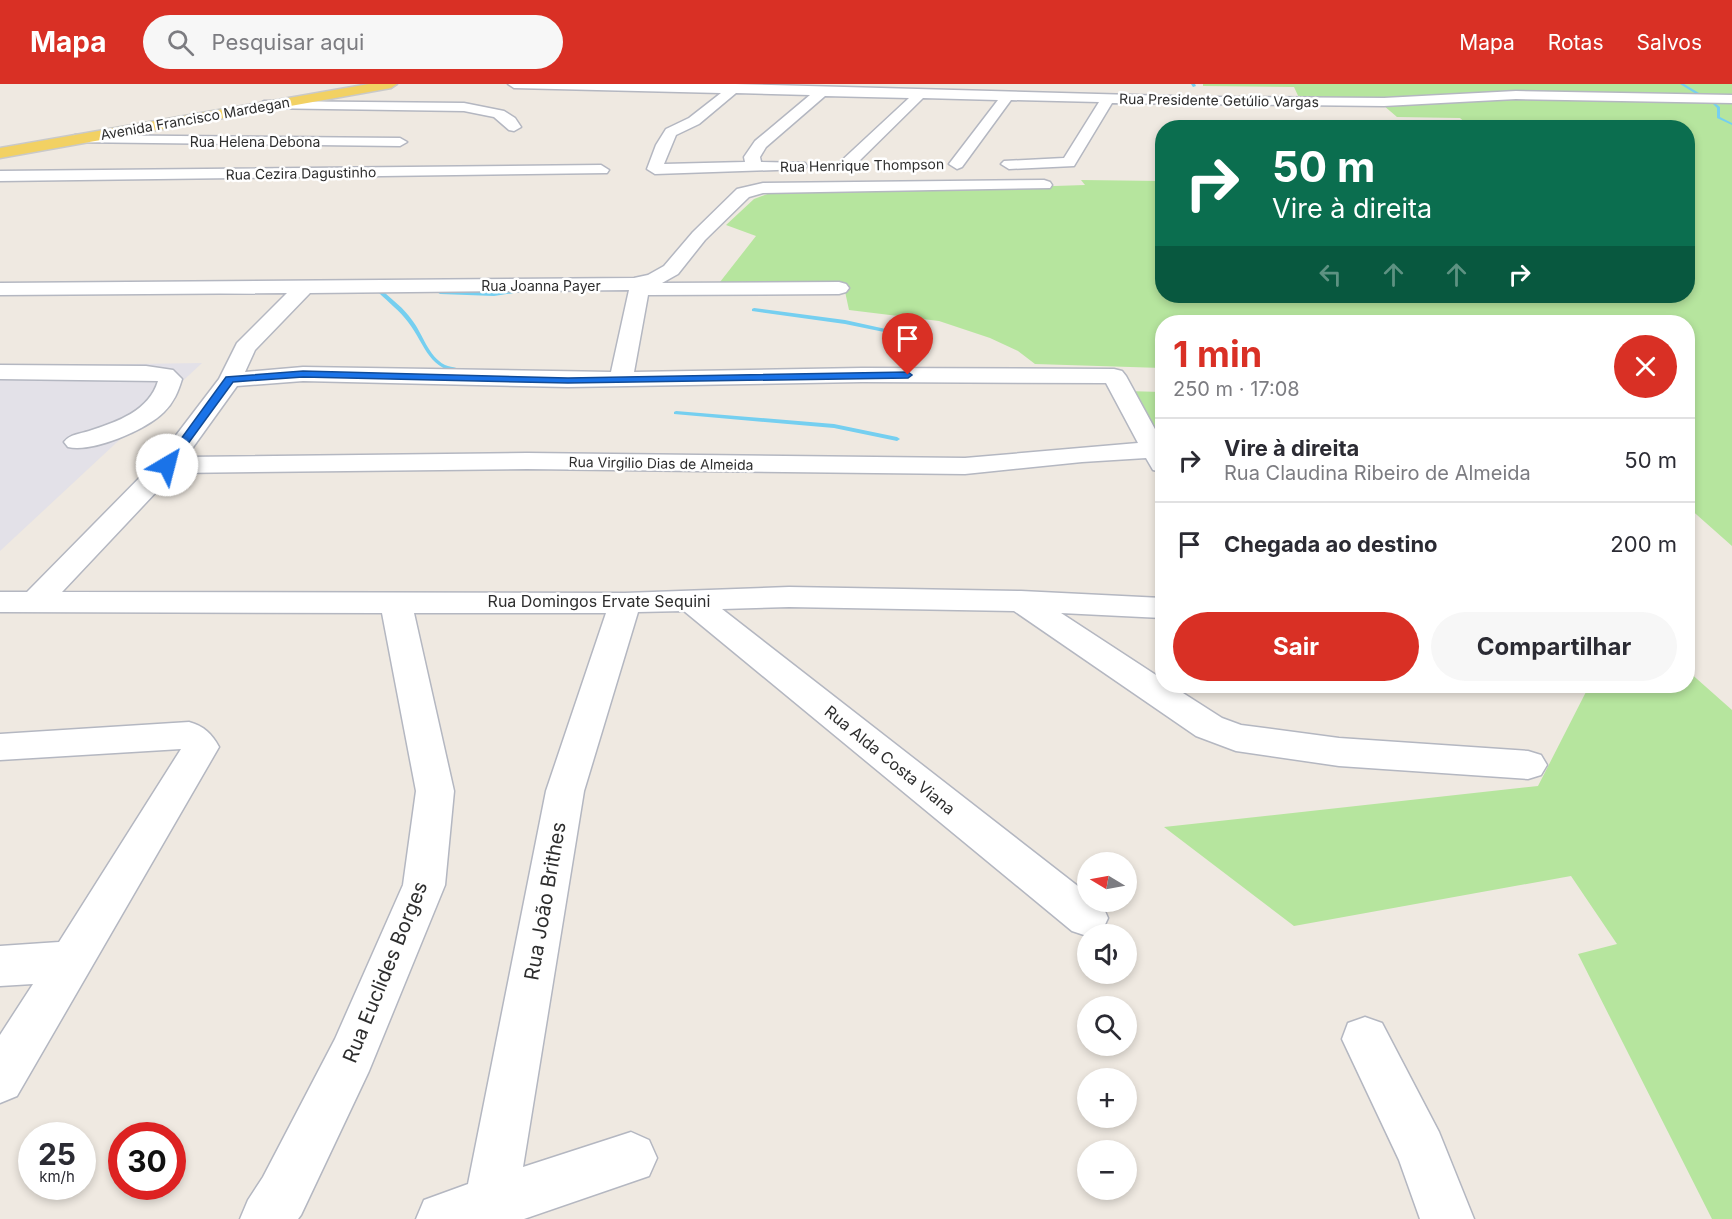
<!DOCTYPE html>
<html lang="pt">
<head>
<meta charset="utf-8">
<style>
  :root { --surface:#fff; --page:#f7f7f7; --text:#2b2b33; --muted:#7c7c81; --line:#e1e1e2; --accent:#d93025 }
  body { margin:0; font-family:Inter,sans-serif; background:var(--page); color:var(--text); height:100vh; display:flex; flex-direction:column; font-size:22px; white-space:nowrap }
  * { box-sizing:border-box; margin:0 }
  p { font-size:20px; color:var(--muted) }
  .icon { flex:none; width:33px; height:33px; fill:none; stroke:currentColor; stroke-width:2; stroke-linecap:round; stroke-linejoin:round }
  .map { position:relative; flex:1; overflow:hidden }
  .drawer { position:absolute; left:1155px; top:231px; width:540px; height:378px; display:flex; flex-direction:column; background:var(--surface); border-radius:24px; box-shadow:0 3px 9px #0003 }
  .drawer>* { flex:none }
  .guide { position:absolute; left:1155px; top:36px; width:540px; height:183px; border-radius:24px; box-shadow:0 3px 9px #0003; background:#0b6e4f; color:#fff; overflow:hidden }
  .needle { width:39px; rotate:280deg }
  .fabs { position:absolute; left:1077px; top:768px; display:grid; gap:12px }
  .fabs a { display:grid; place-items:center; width:60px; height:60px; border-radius:50%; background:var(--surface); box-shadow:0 3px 9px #0003; font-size:30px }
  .speed { position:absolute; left:18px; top:1038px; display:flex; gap:12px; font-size:30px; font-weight:700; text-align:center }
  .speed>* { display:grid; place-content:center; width:78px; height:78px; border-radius:50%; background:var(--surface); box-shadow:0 3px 9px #0003; line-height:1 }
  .speed small { font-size:15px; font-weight:400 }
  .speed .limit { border:9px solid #d22; background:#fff; color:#111 }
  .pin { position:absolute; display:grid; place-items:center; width:51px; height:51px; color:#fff; margin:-62px -26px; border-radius:50% 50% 50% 0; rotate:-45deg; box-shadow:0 0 6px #0007 }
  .pin .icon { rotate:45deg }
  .me { position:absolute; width:66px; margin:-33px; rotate:37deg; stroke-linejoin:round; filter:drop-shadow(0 0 4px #0008) }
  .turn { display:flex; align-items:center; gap:21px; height:126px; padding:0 18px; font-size:27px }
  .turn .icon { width:78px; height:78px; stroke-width:2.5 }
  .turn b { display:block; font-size:42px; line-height:51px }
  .lanes { display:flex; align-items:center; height:57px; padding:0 18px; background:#0003; justify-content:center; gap:30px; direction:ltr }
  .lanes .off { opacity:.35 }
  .round { display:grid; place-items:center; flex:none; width:63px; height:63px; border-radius:32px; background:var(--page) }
  .headline { display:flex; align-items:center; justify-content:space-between; height:102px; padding:0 18px }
  h1 { font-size:36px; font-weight:700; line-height:45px; color:var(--accent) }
  .button { display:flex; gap:12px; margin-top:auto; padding:12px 18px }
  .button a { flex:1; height:69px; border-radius:36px; background:var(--accent); color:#fff; font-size:24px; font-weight:700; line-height:69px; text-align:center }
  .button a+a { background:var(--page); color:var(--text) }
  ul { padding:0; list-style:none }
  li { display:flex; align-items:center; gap:18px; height:84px; padding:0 18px; border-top:2px solid var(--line) }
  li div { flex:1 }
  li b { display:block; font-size:22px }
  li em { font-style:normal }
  header { display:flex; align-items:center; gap:36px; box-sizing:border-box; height:84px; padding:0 30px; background:var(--accent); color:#fff }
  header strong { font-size:28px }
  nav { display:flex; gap:33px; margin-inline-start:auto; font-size:21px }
  .search { width:420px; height:54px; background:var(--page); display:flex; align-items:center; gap:15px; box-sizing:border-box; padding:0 21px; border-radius:33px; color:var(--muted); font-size:22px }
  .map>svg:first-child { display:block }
  .industrial { fill:#e3e1e8 }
  .green { fill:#b6e59e }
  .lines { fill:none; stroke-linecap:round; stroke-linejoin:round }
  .stream { fill:#75cff0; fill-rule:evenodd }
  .minor-casing { stroke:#b4b7c1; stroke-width:3 }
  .major-casing { stroke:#c9c9c9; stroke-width:3 }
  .minor { fill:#fff; fill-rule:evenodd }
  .major { fill:#f2d163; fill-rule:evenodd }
  .route { fill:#1a73e8; stroke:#114b97; stroke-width:1.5 }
  .labels { text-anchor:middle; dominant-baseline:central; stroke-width:5; stroke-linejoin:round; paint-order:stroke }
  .far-street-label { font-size:14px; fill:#2e2e2e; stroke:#fff }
  .street-label { font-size:16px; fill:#2e2e2e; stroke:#fff }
  .near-street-label { font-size:20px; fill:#2e2e2e; stroke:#fff }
</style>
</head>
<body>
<header>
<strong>Mapa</strong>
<div class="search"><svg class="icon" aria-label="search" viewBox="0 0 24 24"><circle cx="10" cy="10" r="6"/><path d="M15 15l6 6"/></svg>Pesquisar aqui</div>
<nav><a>Mapa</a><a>Rotas</a><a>Salvos</a></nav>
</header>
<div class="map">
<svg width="1732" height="1135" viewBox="0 0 1732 1135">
  <rect width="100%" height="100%" fill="#efe9e1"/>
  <polygon class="industrial" points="202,279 0,467 0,282"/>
  <g class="green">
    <polygon points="1203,0 1732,0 1732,462 1688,423 1688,238 1162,238 1162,284 1035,280 1018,267 990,254 939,237 849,226 843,198 720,198 756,152 726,141 754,115 784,104 928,106 1085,101 1081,96 1162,97 1162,212 1688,212 1688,44 1470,43 1460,34 1397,33 1376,15 1300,16 1294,3 1203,2"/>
    <polygon points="1126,307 1162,308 1162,353"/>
    <polygon points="1688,587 1732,626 1732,1135 1712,1135 1578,870 1617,860 1571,792 1294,842 1164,743 1538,702 1589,602 1688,602"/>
  </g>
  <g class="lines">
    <g class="stream">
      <polygon points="1191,0 1195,0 1196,2 1193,3"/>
      <polygon points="1680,0 1684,0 1704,12 1701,13"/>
      <polygon points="1709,16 1711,16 1720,23 1720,33 1732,39 1732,41 1717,34 1717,24"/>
      <polygon points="525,204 527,205 527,207 494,212 440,210 437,208 440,206 494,208"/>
      <path d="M 378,206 L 382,206 C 392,216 404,224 412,236 C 423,250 428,272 445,281 C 453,284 460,284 468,286 L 468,288 C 429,290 427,263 408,238 C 400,227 388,218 378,208 Z"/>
      <polygon points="754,224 845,236 931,255 928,257 845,240 752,227 752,225"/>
      <polygon points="676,327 834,340 897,353 900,355 897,357 834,344 674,330 674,328"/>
    </g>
    <defs>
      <g id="minor">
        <path d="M 508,0 L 735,0 L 1207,13 L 1384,14 L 1516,7 L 1732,11 L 1732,19 L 1516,15 L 1384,22 L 1112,19 L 1074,82 L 1009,85 L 1001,80 L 1004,77 L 1064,74 L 1099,18 L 1011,16 L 962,83 L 957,85 L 949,80 L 998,16 L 923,14 L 851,85 L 839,85 L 837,82 L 839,79 L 909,14 L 825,12 L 766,63 L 760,73 L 761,78 L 805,79 L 807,82 L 805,85 L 655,90 L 647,85 L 656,61 L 666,45 L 689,34 L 721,9 L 514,4 ZM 736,9 L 810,11 L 755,57 L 744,73 L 745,78 L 664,80 L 676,51 L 699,40 Z"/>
        <polygon points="264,17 464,19 504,27 515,34 521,43 514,47 509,46 494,33 464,27 259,24 257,21"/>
        <polygon points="75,51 400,54 407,58 400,62 70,58 68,55"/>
        <polygon points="601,81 609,86 607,89 0,97 0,87"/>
        <path d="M 1044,96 L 1050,98 L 1052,101 L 1050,104 L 763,109 L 749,113 L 705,156 L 678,190 L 662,199 L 839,198 L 846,200 L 849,204 L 846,208 L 839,210 L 648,211 L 634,288 L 862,284 L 1114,285 L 1122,287 L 1126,292 L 1162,358 L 1162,388 L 1153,386 L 1146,374 L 1082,378 L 965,390 L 527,385 L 174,389 L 62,508 L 625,509 L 789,503 L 1021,507 L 1162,514 L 1162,534 L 1061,529 L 1162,595 L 1162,602 L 1172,602 L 1222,634 L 1241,641 L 1339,654 L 1528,667 L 1541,671 L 1547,681 L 1541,691 L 1528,695 L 1339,682 L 1236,667 L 1196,652 L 1014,527 L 789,523 L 722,525 L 1088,810 L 1088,818 C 1101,818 1103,822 1108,834 L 1102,847 L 1087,852 L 1072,847 L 684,527 L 638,528 L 584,707 L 523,1083 L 631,1048 L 649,1056 L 657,1074 L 649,1092 L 524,1135 L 416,1135 L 424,1116 L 468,1100 L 546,707 L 606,529 L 414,529 L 454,707 L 445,801 L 369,987 L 301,1131 L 298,1135 L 240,1135 L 248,1116 L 263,1093 L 335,955 L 403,801 L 416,707 L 382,529 L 0,528 L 0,508 L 27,508 L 158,375 L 219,295 L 237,259 L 287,209 L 0,211 L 0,199 L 634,194 L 648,191 L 664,182 L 693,148 L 737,105 L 763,99 ZM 629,206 L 611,288 L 303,283 L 245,288 L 255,266 L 310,209 ZM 303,297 L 568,303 L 862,298 L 1106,299 L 1138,359 L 965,374 L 527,369 L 186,373 L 237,302 Z"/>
        <path d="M 0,281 L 146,282 L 173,286 L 182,295 C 178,308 174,318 164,328 C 146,346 92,369 68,363 L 64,358 C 70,350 80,350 89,347 C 117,338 149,327 158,297 L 0,295 Z"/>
        <path d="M 189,638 C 204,642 212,650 219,663 L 17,1012 L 0,1019 L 0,951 L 33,900 L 0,902 L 0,862 L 59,858 L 181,665 L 0,676 L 0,650 Z"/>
        <polygon points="1365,933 1382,939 1439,1048 1474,1135 1420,1135 1399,1076 1342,955 1348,939"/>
      </g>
      <polygon id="major" points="369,0 397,0 391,4 0,74 0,64"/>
    </defs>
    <use href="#minor" class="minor-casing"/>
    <use href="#major" class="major-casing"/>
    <use href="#minor" class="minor"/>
    <use href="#major" class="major"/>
  </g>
  <polygon class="route" points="303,287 568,294 908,288 912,291 908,294 568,299 303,293 233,298 171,383 167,384 162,381 226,293"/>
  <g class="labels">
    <g class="far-street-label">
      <text transform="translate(1219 16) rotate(1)">Rua Presidente Getúlio Vargas</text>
      <text transform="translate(195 34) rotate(-10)">Avenida Francisco Mardegan</text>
      <text x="255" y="57">Rua Helena Debona</text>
      <text transform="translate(862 81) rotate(-1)">Rua Henrique Thompson</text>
      <text transform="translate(301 89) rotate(-1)">Rua Cezira Dagustinho</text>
      <text x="541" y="201">Rua Joanna Payer</text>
      <text transform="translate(661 379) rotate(1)">Rua Virgilio Dias de Almeida</text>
    </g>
    <g class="street-label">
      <text x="599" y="517">Rua Domingos Ervate Sequini</text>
      <text transform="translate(890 676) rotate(39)">Rua Alda Costa Viana</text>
    </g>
    <g class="near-street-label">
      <text transform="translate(545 817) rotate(-80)">Rua João Brithes</text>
      <text transform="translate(385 888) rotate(-68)">Rua Euclides Borges</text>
    </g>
  </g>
</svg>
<div class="fabs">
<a><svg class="needle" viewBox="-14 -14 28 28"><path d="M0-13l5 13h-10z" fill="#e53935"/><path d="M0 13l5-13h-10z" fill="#7c7c81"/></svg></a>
<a><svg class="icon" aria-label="sound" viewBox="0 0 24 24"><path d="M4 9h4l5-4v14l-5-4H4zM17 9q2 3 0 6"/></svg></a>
<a><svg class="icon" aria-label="search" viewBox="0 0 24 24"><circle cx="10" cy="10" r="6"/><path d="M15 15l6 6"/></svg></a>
<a>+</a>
<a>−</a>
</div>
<div class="speed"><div>25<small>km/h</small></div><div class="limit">30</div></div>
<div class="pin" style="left:908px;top:291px;background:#d93025"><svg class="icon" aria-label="arrive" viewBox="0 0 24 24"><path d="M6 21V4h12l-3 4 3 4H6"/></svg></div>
<svg class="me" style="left:167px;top:381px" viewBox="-20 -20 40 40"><circle r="19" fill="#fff"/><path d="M0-13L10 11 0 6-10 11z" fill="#1a73e8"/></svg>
<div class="guide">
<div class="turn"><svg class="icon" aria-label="right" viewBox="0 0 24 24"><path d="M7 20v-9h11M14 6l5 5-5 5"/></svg><div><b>50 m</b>Vire à direita</div></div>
<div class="lanes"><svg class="icon off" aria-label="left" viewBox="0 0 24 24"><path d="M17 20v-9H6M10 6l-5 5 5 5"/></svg><svg class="icon off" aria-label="ahead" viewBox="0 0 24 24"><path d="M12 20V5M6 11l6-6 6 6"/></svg><svg class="icon off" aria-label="ahead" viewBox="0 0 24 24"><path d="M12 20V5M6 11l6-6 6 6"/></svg><svg class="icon" aria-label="right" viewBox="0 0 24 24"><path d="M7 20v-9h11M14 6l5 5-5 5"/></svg></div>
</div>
<section class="drawer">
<div class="headline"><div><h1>1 min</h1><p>250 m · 17:08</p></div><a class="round" style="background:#d93025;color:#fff"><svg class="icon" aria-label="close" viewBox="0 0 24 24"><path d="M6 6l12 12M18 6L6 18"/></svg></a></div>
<ul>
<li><svg class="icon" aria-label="right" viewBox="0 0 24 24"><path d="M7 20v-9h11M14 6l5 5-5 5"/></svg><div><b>Vire à direita</b><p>Rua Claudina Ribeiro de Almeida</p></div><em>50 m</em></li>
<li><svg class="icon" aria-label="arrive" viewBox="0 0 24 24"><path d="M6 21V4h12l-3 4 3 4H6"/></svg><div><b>Chegada ao destino</b></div><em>200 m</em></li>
</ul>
<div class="button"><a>Sair</a><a>Compartilhar</a></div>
</section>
</div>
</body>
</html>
